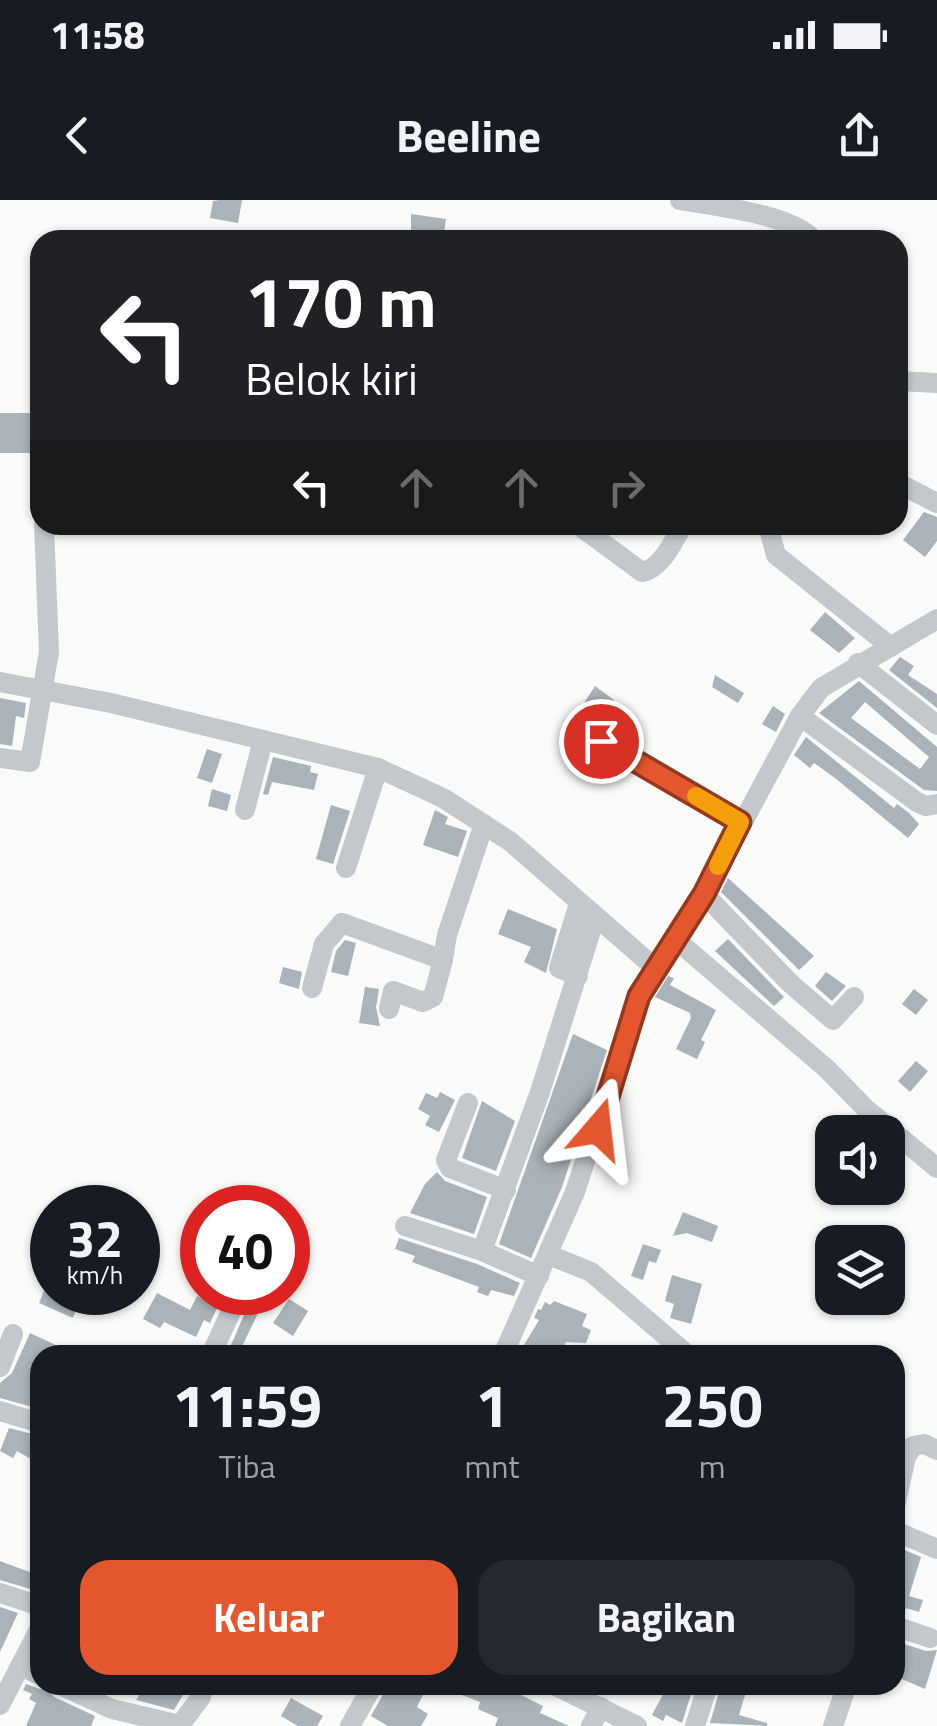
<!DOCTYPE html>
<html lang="id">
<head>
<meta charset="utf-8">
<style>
  :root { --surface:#171b24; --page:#242831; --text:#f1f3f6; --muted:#9ea1a6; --accent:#e4572e }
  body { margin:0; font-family:"Titillium Web",sans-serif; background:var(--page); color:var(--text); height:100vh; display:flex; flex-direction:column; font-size:38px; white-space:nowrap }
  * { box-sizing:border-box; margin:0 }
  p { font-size:32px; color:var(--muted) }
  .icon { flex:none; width:55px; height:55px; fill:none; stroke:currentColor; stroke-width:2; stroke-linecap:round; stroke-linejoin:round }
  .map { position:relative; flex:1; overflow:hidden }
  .details { position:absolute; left:30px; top:1145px; width:875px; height:350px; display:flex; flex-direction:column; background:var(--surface); border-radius:30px; box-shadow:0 2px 8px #0004 }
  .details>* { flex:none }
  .hud { position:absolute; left:30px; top:30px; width:878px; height:305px; border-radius:30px; box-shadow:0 2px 8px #0004; background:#202124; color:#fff; overflow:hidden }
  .buttons { position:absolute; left:815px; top:915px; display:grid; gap:20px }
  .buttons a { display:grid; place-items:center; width:90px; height:90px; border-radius:20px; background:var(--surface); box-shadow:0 2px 8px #0004; font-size:50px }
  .speed { position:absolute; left:30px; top:985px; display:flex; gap:20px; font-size:50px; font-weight:700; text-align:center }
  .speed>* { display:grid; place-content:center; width:130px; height:130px; border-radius:50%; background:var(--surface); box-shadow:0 2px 8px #0004; line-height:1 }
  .speed small { font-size:25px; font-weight:400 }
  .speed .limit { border:15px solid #d22; background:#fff; color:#111 }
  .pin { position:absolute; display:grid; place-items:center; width:85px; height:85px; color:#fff; margin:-42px; border:5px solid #fff; border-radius:50%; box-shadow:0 2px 10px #0007 }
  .me { position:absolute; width:110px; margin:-55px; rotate:17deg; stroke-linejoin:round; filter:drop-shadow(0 0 8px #0008) }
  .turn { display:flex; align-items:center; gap:35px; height:210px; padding:0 50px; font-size:45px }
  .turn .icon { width:130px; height:130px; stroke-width:2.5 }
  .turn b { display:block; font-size:70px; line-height:85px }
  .lanes { display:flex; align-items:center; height:95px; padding:0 50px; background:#0003; justify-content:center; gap:50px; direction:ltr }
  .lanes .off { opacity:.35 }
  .eta { display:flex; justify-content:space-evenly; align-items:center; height:170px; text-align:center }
  .eta b { font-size:60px; font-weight:700; line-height:70px }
  .action { display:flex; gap:20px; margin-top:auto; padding:20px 50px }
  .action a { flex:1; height:115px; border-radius:30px; background:var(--accent); color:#fff; font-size:40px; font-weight:700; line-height:115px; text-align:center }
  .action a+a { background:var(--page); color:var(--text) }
  .status { display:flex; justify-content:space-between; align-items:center; height:70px; padding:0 50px; background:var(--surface); direction:ltr }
  .status svg { height:28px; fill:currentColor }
  header { display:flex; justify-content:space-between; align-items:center; height:130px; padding:0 50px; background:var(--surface); font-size:45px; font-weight:700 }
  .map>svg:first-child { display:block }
  .building { fill:#aab3b9; fill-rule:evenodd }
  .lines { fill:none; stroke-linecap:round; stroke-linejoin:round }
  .minor { stroke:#c3c8cc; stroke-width:20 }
  .route-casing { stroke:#94391e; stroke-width:25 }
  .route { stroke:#e4572e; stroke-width:18 }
  .slow { stroke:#f59e0b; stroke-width:18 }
</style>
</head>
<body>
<div class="status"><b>11:58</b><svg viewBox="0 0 49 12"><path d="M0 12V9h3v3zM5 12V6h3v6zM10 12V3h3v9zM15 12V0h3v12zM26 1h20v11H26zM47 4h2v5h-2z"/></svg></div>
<header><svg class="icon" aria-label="back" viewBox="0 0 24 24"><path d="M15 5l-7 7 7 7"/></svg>Beeline<svg class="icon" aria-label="share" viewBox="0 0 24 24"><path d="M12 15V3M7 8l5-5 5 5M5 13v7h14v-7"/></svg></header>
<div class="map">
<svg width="937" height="1526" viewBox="0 0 937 1526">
  <rect width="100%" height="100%" fill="#fafaf8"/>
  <g class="building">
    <polygon points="220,0 242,0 238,23 210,18 213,1"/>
    <polygon points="411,14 446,19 443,40 411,39"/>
    <rect x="0" y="213" width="40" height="40"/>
    <polygon points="924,312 937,317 937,341 925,357 903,340"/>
    <polygon points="825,412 855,438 839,453 810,430"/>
    <polygon points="900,457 914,466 908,475 937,494 937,508 889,470"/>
    <polygon points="715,475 744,493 738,503 712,487"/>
    <path d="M 859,481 L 937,547 L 937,591 L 924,590 L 819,513 ZM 865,502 L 929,557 L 920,569 L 851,518 Z"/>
    <polygon points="595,486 614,500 603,516 584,503"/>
    <polygon points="0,498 26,503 24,518 16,516 12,546 0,544"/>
    <polygon points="773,506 785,514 776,532 762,524"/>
    <polygon points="806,537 894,608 897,604 909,613 919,624 908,638 835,578 814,563 810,568 794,555"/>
    <polygon points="207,549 222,554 212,583 197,578"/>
    <polygon points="273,557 311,566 310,572 318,574 314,590 272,582 268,595 263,594"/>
    <polygon points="212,589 231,595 227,611 208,606"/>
    <polygon points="331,605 350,611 333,664 316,659"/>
    <polygon points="435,610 448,617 445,624 467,631 458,657 423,645"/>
    <polygon points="728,678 814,756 799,770 721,692"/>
    <polygon points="508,709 557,729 546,773 524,762 531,747 498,734"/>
    <polygon points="728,739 784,797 774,806 715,751"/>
    <polygon points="345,740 356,743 348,776 331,772 336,751"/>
    <polygon points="283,767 302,772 299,789 279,783"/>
    <polygon points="826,772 846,786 832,801 815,786"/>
    <polygon points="668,776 674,778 670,785 716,810 701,840 705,842 697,859 676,849 691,818 690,813 655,797"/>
    <polygon points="365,787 379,789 376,807 380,826 359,823"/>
    <polygon points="914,789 928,800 916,815 902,804"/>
    <polygon points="573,834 607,850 562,987 531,1058 499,1044"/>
    <polygon points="916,861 928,871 910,892 898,881"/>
    <polygon points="440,892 455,900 439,932 425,925 430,916 418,909 426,893 437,898"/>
    <polygon points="482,901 515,921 496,971 462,958"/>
    <polygon points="437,972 445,981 487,997 474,1034 410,1013 425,984"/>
    <polygon points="683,1012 718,1026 712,1042 687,1033 673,1036"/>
    <polygon points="399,1038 477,1064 520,1083 514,1096 491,1090 488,1096 477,1092 479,1087 412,1062 415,1056 395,1049"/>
    <polygon points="643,1044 661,1050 656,1063 649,1061 643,1080 631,1076"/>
    <polygon points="52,1071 52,1092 79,1092 88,1096 82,1109 77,1107 73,1118 39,1103"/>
    <polygon points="672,1075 702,1084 691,1124 670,1118 674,1104 665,1101"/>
    <polygon points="254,1092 268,1092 238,1155 235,1155 228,1152"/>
    <polygon points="157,1093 190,1110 197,1096 218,1106 210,1123 204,1120 196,1137 164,1122 160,1128 143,1119"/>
    <polygon points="289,1099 308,1111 293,1136 273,1123"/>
    <polygon points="554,1101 587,1114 582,1126 591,1130 586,1143 566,1142 560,1155 518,1155 539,1120 534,1118 538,1109 541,1110 545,1102 550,1105"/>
    <polygon points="30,1133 60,1147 56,1155 40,1155 40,1200 36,1208 0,1198 0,1183 12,1173"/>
    <polygon points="9,1228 40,1236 40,1255 36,1262 17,1251 13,1258 0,1251"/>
    <polygon points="895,1346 921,1357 909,1396 923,1400 919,1412 906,1408 904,1414 895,1413"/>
    <polygon points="0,1361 40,1376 40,1392 0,1380"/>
    <polygon points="0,1407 18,1413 0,1452"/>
    <polygon points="895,1441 926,1451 937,1450 925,1489 897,1477 905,1460 895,1456"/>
    <polygon points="26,1484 40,1489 46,1487 54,1497 95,1516 91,1526 26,1526 36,1503 29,1499 32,1494 23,1490"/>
    <polygon points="146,1485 168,1488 189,1485 174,1510 136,1500"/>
    <polygon points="398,1485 428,1485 417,1507 428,1514 421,1526 388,1526 371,1516 386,1489 394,1494"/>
    <polygon points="436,1485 501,1485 543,1506 540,1513 569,1526 495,1526 498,1518 478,1509 480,1502"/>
    <polygon points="668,1485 694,1485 682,1523 666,1515 663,1521 652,1515"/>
    <polygon points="721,1485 746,1492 739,1515 767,1523 767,1526 710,1523"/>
    <polygon points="291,1498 323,1516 317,1526 298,1526 281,1516"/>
  </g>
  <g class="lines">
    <g class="minor">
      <path d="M 680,0 C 717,7 789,13 814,40"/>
      <polyline points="898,181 937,183"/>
      <polyline points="898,283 937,303"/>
      <path d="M 578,325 L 642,372 C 661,369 673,342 683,325"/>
      <polyline points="770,333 776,355 891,447"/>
      <polyline points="858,463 937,525"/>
      <polyline points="0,482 111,503 378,568 443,598 511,642 655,768"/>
      <polyline points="800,516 917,602 926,606 937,604"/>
      <polyline points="601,541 740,622"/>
      <polyline points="0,558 30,562 49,452 44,325"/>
      <polyline points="245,610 263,540"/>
      <polyline points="346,668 378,568"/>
      <polyline points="704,694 791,784 833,820 854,797"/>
      <polyline points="675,739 827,869 866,909 937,968"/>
      <polyline points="578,776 559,768 579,704"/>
      <polyline points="312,788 324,744 342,723 443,760 447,735 484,624"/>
      <polyline points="389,809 393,791 423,802 433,797 443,760"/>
      <polyline points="468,903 446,960 450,968 506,990"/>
      <polyline points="405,1026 482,1051"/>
      <polyline points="549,1055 591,1072 688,1155"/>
      <polyline points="539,1076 482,1051 540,892 595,718"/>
      <polyline points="211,1155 240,1092"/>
      <polyline points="503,1155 575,992 639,796 704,694 800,516 821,488 937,419"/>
      <polyline points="0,1167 13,1134"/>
      <polyline points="0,1211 40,1223"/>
      <polyline points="895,1306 906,1257 913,1246 924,1244 937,1250"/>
      <polyline points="895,1331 937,1349"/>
      <polyline points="0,1393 40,1406"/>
      <polyline points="895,1426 930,1438"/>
      <polyline points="20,1466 40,1475"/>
      <polyline points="60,1485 112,1509 180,1525 201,1497 203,1485"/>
      <polyline points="554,1485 637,1526"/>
      <polyline points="0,1505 40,1428"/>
      <polyline points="350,1526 373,1485"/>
      <polyline points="591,1526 601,1507"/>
      <polyline points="695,1526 708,1485"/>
      <polyline points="833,1526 847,1485"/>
    </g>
  </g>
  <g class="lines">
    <defs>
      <polyline id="route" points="598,929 639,796 704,694 740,622 601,541"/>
    </defs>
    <use href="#route" class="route-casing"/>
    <use href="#route" class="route"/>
    <polyline class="slow" points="696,596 740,622 718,666"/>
  </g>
</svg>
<div class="buttons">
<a><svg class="icon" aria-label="sound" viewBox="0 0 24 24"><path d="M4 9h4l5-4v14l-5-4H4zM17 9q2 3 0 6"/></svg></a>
<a><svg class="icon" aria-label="layers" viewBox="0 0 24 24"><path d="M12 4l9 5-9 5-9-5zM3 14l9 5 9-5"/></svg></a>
</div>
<div class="speed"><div>32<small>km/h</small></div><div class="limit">40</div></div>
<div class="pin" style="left:601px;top:541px;background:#d93025"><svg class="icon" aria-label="arrive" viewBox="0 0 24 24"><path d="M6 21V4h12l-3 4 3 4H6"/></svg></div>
<svg class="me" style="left:598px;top:929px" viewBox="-20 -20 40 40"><path d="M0-17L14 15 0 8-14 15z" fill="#e4572e" stroke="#fff" stroke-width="4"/></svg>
<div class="hud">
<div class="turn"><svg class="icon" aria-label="left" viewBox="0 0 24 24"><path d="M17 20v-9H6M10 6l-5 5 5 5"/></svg><div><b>170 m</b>Belok kiri</div></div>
<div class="lanes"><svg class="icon" aria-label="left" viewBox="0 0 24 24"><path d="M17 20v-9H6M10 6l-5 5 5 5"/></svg><svg class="icon off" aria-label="ahead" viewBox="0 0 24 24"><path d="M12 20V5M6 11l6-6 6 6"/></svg><svg class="icon off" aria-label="ahead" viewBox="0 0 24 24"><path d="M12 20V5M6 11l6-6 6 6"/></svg><svg class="icon off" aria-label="right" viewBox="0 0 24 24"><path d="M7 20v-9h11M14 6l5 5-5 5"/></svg></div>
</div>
<section class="details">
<div class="eta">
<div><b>11:59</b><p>Tiba</p></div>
<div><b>1</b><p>mnt</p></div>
<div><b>250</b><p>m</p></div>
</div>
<div class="action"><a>Keluar</a><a>Bagikan</a></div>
</section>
</div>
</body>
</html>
